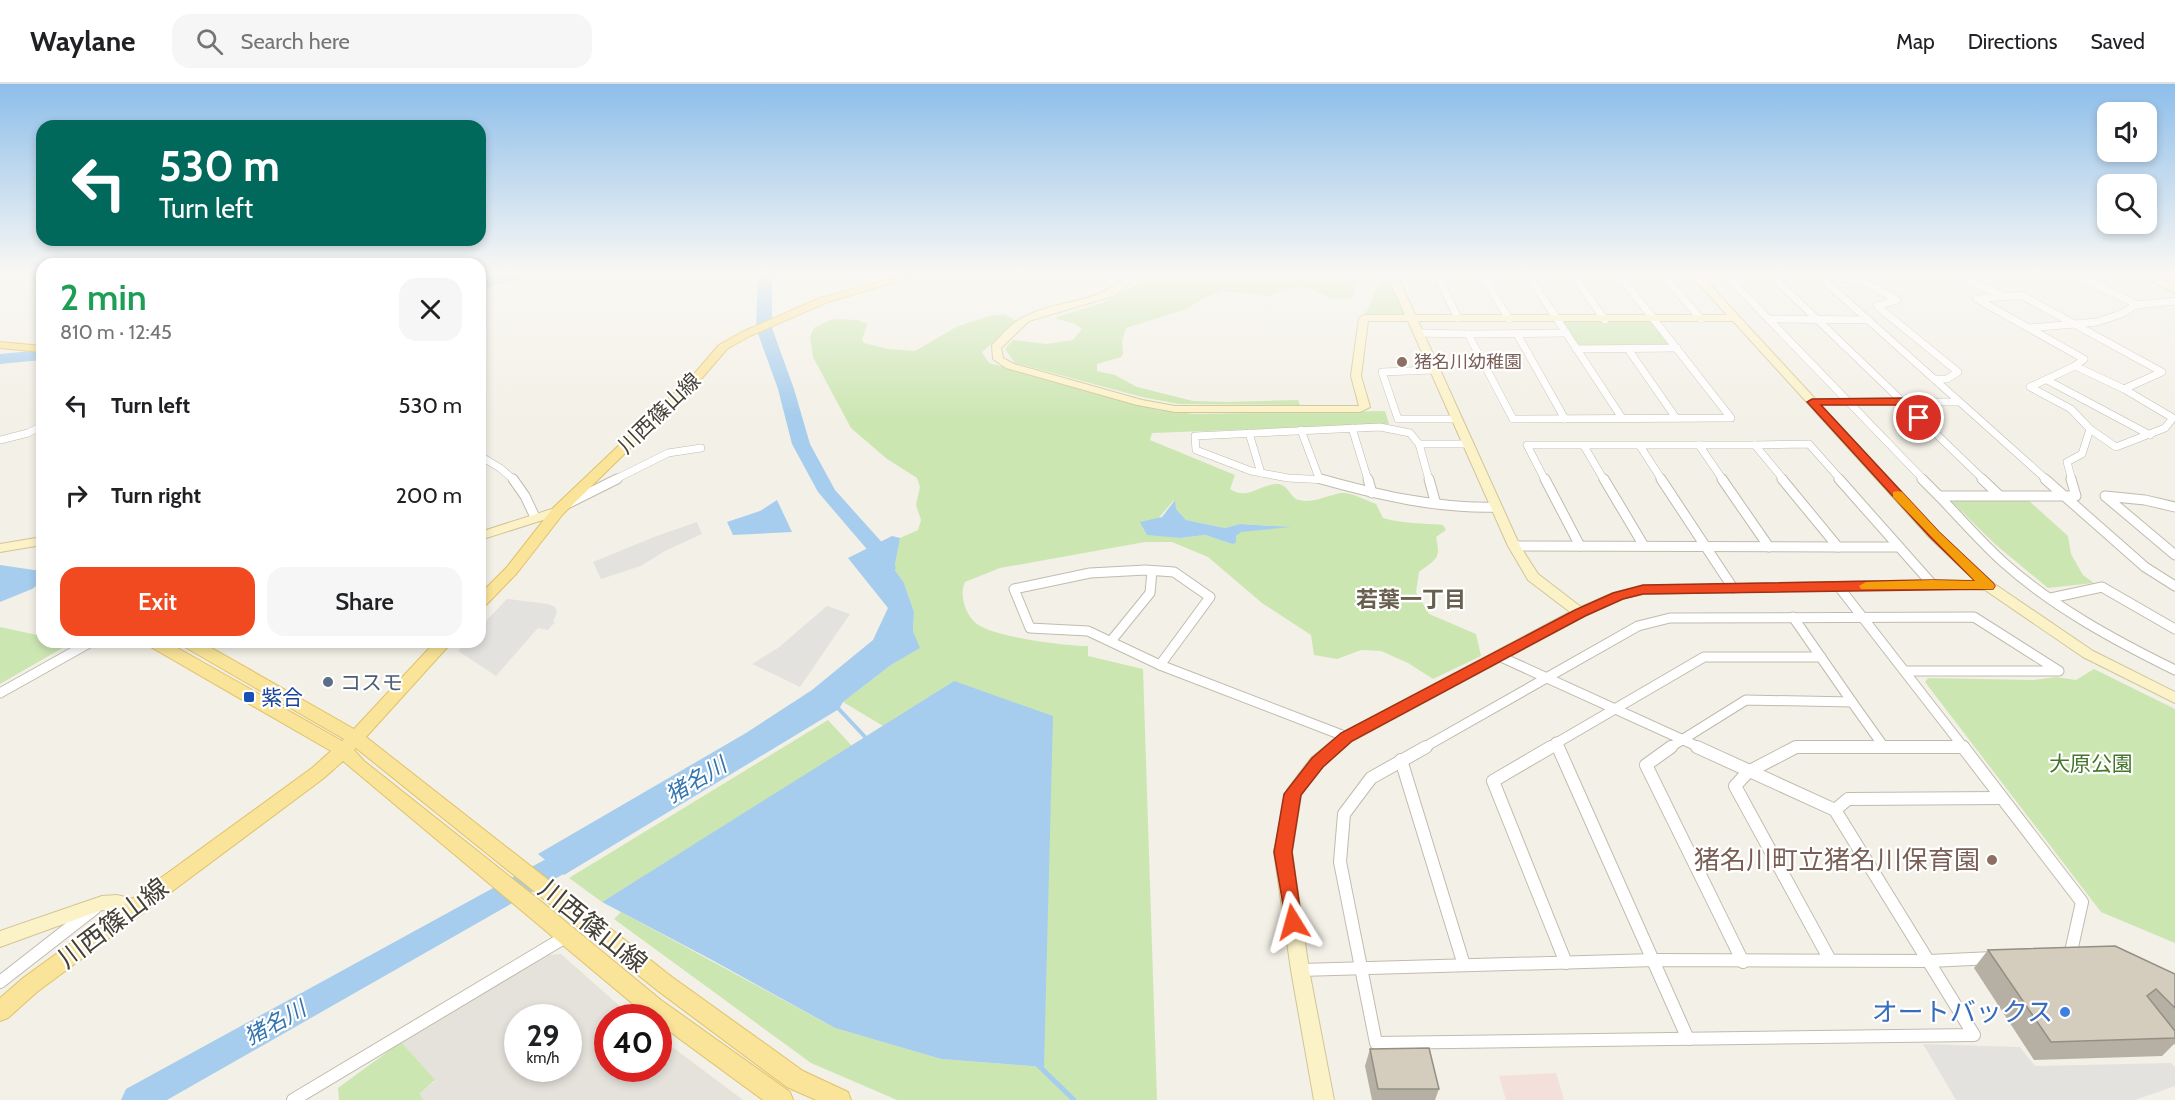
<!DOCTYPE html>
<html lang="en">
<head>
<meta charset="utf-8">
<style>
  :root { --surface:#fff; --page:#f6f6f6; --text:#202124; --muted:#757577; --line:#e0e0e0; --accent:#f24a20 }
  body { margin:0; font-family:Cabin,"Noto Sans JP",sans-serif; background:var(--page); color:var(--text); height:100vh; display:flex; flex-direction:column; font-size:22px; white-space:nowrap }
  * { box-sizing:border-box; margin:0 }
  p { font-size:20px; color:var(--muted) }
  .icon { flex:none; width:33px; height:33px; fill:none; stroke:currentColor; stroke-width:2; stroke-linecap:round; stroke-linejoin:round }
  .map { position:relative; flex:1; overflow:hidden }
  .side { position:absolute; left:36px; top:174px; width:450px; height:390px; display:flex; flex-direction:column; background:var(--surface); border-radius:18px; box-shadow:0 3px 9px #0003 }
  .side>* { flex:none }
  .banner { position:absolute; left:36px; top:36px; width:450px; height:126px; border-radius:18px; box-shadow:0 3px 9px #0003; background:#00695c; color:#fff; overflow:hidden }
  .controls { position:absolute; left:2097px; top:18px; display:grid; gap:12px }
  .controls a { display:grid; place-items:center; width:60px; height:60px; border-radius:12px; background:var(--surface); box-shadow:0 3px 9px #0003; font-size:30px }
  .speed { position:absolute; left:504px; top:920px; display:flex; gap:12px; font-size:30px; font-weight:700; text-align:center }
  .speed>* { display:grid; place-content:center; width:78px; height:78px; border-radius:50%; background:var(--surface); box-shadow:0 3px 9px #0003; line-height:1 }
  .speed small { font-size:15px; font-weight:400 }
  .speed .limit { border:9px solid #d22; background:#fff; color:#111 }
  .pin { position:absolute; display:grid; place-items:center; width:51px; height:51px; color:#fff; margin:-26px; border:3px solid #fff; border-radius:50%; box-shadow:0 2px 6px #0007 }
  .me { position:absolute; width:66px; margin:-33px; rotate:352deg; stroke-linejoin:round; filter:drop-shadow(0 0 4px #0008) }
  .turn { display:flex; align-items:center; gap:21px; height:126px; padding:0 24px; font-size:27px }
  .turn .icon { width:78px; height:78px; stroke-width:2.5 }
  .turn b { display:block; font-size:42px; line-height:51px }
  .round { display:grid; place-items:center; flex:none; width:63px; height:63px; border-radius:18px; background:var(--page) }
  .overview { display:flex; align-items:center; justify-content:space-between; height:102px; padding:0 24px }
  h1 { font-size:36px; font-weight:600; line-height:45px; color:#1e9e55 }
  .button { display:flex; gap:12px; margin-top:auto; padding:12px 24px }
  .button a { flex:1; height:69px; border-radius:18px; background:var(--accent); color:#fff; font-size:24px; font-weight:600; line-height:69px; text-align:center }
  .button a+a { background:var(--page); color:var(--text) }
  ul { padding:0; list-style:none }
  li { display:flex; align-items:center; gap:18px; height:90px; padding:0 24px }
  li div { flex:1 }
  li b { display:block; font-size:22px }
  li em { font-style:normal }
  header { display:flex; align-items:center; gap:36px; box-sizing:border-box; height:84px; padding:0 30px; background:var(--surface); border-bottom:2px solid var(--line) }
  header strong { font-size:28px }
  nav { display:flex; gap:33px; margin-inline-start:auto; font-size:21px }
  .search { width:420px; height:54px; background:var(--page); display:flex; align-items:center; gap:15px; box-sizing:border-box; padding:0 21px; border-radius:18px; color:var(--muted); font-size:22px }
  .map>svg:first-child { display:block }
  .industrial { fill:#e5e2dc; fill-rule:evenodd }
  .medical { fill:#f3e0db }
  .green { fill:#cce6b2; fill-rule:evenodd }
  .parking { fill:#e4e2df }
  .water { fill:#a6cded }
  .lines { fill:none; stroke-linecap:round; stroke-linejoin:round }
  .stream-far1 { stroke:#a6cded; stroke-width:4 }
  .stream { stroke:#a6cded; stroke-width:5 }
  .river { fill:#a6cded; fill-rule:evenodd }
  .street-far2-casing { stroke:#c1bbad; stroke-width:8 }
  .street-far1-casing { stroke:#c1bbad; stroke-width:11 }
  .street-casing { stroke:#c1bbad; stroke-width:14 }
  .secondary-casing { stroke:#d1c598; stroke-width:2 }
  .primary-casing { stroke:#dfc269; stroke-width:2 }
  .street-far2 { stroke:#fff; stroke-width:7 }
  .street-far1 { stroke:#fff; stroke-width:9 }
  .street { stroke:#fff; stroke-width:12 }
  .secondary { fill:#fcf2c8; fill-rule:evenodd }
  .primary { fill:#fae499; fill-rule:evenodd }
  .wall { fill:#b6afa3 }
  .building { fill:#d4ccbd; stroke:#948f84; stroke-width:1.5 }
  .route { fill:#f24a20; stroke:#9d3015; stroke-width:1.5 }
  .slow { fill:#f59e0b }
  .education-dot { fill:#8d6e63; stroke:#fff; stroke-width:2 }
  .service-dot { fill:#5c6f8a; stroke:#fff; stroke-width:2 }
  .transit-dot { fill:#1a4fb4; stroke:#fff; stroke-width:2 }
  .shop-dot { fill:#3f7fe0; stroke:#fff; stroke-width:2 }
  .labels { text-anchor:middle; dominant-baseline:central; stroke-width:4.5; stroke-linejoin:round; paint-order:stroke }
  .far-education-label { font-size:18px; fill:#785e54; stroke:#fff; text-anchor:start }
  .street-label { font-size:21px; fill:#464136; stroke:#fff }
  .service-label { font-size:21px; fill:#4e5e75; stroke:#fff; text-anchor:start }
  .transit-label { font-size:21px; fill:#164399; stroke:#fff; text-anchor:start }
  .park-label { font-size:21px; fill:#44762c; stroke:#fff }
  .neighbourhood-label { font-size:22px; font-weight:bold; fill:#685f4e; stroke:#fff }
  .water-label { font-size:22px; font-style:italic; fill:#3374ae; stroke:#fff }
  .near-education-label { font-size:26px; fill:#785e54; stroke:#fff; text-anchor:end }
  .near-street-label { font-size:26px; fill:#464136; stroke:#fff }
  .near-shop-label { font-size:26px; fill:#366cbe; stroke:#fff; text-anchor:end }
</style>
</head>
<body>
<header>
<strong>Waylane</strong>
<div class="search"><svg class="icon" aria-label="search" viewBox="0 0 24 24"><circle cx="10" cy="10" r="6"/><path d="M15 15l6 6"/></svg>Search here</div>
<nav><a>Map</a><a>Directions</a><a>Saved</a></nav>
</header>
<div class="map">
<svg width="2175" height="1016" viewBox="0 0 2175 1016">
  <rect width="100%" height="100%" fill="#f3f0e7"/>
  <path class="industrial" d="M 561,870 L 632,933 L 608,933 L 608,984 L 658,984 L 659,953 L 743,1016 L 424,1016 L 418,1010 L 435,997 L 401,958 L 545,871 ZM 518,933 L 568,933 L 568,984 L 518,984 Z"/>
  <polygon class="medical" points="1556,989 1564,1016 1506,1016 1499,992"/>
  <g class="green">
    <polygon points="1138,191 1358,191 1353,214 1328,214 1312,205 1299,203 1288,204 1268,212 1223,207 1212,210 1184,226 1126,244 1122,257 1123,270 1121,273 1097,280 1097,287 1115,291 1137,303 1193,317 1228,318 1298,316 1300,321 1179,320 1142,313 1015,279 1005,265 1013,256 1046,260 1073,256 1082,245 1075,240 1054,234 1102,219 1139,199"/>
    <polygon points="1383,191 1392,191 1412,234 1364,234"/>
    <path d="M 1004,230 L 1017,237 L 982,268 L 989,279 L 1157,326 L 1194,330 L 1385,327 L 1389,340 L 1152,349 L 1150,356 L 1235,391 L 1230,405 C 1248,417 1261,399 1278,400 C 1289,401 1290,414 1299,416 C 1312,420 1328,411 1341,409 C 1352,408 1365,416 1376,420 L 1383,434 C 1403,440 1422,439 1443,441 L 1446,446 L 1436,453 C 1441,475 1437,474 1419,488 L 1416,508 L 1429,530 L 1476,550 L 1481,572 L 1433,595 L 1408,579 L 1381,567 L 1361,566 L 1337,575 L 1314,571 L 1311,551 L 1262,519 L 1208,473 L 1172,458 L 1145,458 L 1000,484 L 965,498 C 959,511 965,531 977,540 C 994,553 1065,562 1088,562 L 1088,572 L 1143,585 L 1157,1016 L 897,1016 L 811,979 L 614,835 L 621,828 L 835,944 L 941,975 L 1044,983 L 954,597 L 883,642 L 843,618 L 891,581 L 919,564 L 913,547 L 914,528 L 904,499 L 893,485 L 900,454 L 918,446 L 921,436 L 916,421 L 920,403 L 917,394 L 887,375 L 851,344 L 813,273 L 810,253 L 814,244 L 832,235 L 858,236 L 867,240 L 862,256 L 864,259 L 889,265 L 915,267 L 956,243 L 989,232 ZM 1174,416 L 1176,425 L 1186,436 L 1225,444 L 1240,440 L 1287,443 L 1241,447 L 1236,452 L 1232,460 L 1205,451 L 1180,454 L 1146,449 Z"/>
    <polygon points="1555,234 1654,235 1677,264 1576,265"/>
    <polygon points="1955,416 2028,416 2068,452 2071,470 2083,491 2094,499 2048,504 1996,461 1952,418"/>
    <polygon points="0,543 42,552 42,558 71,559 0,600"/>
    <polygon points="2094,585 2175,625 2175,859 2101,828 1925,598 1928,594 2034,596 2056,593 2076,596"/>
    <polygon points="828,636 852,662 602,818 569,794"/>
    <polygon points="401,958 435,996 419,1010 424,1016 339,1016 338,1004"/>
  </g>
  <g class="parking">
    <polygon points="697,438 702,450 665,467 641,482 601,495 593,478 654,453"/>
    <polygon points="507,515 548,520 555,523 557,529 553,537 555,538 548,546 538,544 496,592 458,567 466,558 480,558 480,543"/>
    <polygon points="827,522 850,530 800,603 752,580 778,564"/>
    <polygon points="1923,960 2020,963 2035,982 2171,979 2175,983 2175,1002 2135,1016 1956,1016"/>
  </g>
  <g class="water">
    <polygon points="777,416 792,448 733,451 727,438 760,427"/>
    <polygon points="1175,416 1176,425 1186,436 1225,444 1240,440 1291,443 1241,448 1236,452 1236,459 1232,460 1205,451 1180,454 1147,451 1140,438 1162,433"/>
    <polygon points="892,452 900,454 894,485 904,499 914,528 913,547 920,564 891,581 843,618 839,625 564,791 538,770 746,649 812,606 873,556 888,524 848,474"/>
    <polygon points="0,481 41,487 42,498 32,505 0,518"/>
    <polygon points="954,597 1053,632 1044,983 941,975 835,944 712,876 602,818"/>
  </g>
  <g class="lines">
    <polyline class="stream-far1" points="836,622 868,656"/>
    <polyline class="stream" points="1036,979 1074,1016"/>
    <g class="river">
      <polygon points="503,191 527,191 525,194 480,205 480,197"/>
      <polygon points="758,191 772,191 772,244 794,305 810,360 835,406 887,464 896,484 893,488 886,490 879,488 871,470 818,408 792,360 778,305 756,244"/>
      <polygon points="42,266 42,276 0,280 0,270"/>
      <polygon points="579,757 588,760 592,768 588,776 167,1016 121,1016 126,1005"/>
    </g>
    <defs>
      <g id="street-far2">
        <polyline points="1437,191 1458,234"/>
        <polyline points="1482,191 1509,235"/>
        <polyline points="1528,191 1622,334"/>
        <polyline points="1573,191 1605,236"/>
        <polyline points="1663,191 1701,235"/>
        <polyline points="1726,191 1924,396"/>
        <polyline points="1771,191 1984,396"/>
        <polyline points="1818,191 2047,396"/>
        <polyline points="1956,191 2002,211"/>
        <polyline points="2076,191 2138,221"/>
        <polyline points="1819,192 1861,196 1897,216 1877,222 1958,288 1947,295 1934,295"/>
        <polygon points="2021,211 2162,288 2124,305 2173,334 2165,344 2116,363 2090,345 2071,325 2030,303 2075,282 2084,275 1977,215"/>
        <polyline points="1770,235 1869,236"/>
        <polyline points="2029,244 2097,238 2121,230 2136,221 2175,217"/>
        <polyline points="1418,249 1468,250 1513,335 1731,334 1619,191"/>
        <polyline points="1468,250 1566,249"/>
        <polyline points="1517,250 1565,335"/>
        <polyline points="1576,265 1677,264"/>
        <polyline points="1628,265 1676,334"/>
        <polyline points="2075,282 2124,305"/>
        <polyline points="1434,286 1382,288 1398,335 1456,335"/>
        <polyline points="2047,296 2150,351"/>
        <polyline points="1812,318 1958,318"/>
        <polyline points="1352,344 1368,396"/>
        <polyline points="1301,346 1319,394"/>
        <polyline points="1249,349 1261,389"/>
        <polyline points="0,356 28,349 42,342"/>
        <polyline points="1419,360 1429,396"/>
        <polyline points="1699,361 1723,396"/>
        <polyline points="1584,362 1604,396"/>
        <polyline points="1640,362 1662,396"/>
        <polyline points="480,372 500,384 514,396"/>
        <polyline points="614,396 668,369 701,364"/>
        <polyline points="1327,396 1288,394 1251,387 1196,366 1195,352 1380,343 1410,349 1419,360 1468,360"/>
        <polyline points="1545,396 1527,361 1755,361"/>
        <polyline points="1784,396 1755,361 1809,360 1841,396"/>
        <polyline points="2072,396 2067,378 2082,370 2090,345"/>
      </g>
      <g id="street-far1">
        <polyline points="513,395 525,412 535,433"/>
        <path d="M 1321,395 C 1378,411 1438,425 1497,423"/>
        <polyline points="1368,395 1372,409"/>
        <polyline points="1429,395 1435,417"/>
        <polyline points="1545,395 1580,462"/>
        <polyline points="1604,395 1644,462"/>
        <polyline points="1661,395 1733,504"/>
        <polyline points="1722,395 1769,463"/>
        <polyline points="1782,395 1838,463 1899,463"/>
        <polyline points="1839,395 1932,500"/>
        <polyline points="1922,395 1939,412"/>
        <polyline points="1982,395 1999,411"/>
        <polyline points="2045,395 2145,483 2175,502"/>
        <path d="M 2071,395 L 2076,412 L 1939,412 C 1960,434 1981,458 2003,478 C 2053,523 2116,557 2175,586"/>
        <polyline points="569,419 617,395"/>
        <polyline points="2175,423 2145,416 2105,412 2175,471"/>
        <polyline points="1514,462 1838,463"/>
        <polygon points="1146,486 1174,488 1210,513 1160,581 1088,547 1030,544 1014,505 1090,489"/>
        <polyline points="1839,503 1964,664"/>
        <polyline points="2051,514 2102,503 2175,545"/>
        <polyline points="1793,533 1852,618"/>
        <polyline points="1111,557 1150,509 1152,487"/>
        <polyline points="1501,573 1701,664"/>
        <polyline points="1160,581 1347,653"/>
        <polyline points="0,609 91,558"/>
        <polyline points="1556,658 1559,664"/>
        <polyline points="1423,664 1638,542 1670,534 1974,533 2059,587 1906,587"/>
        <polyline points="1548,664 1704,573 1821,573"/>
        <polyline points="1669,664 1746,616 1852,618 1884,663"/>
        <polyline points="1793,664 1963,663"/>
      </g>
      <g id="street">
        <polyline points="1426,663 1371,694 1344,730 1340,778 1376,959 1974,951 1835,726 1848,715 2000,714"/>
        <polyline points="1551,663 1493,697 1566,879"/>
        <polyline points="1558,663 1688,955"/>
        <polyline points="1671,663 1646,681 1743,878"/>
        <polyline points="1697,663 1835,726"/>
        <polyline points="1963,663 2082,818 2070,872"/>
        <polyline points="1401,676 1464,881"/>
        <polyline points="1830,876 1735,702 1748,688 1796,663 1963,663"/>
        <polyline points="1300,886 1654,876 1929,877 1993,874"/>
        <polyline points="0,898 95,824"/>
        <polyline points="293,1016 567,852"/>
      </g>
      <g id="secondary">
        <path d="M 1126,191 L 1136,191 L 1125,204 L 1113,212 L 1029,237 L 1001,264 L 1003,274 L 1014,280 L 1142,316 L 1175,322 L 1359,322 L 1351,292 L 1359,234 L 1364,231 L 1405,231 L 1387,191 L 1397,191 L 1415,231 L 1727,231 L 1691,191 L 1701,191 L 1938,448 L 1993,499 L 2093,567 L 2175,608 L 2175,619 L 2083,573 L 1985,506 L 1932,504 L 1643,510 L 1622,515 L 1585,532 L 1352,657 L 1323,682 L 1301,711 L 1292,768 L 1309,886 L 1334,1016 L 1314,1016 L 1291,886 L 1274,768 L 1287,706 L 1311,674 L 1342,649 L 1570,528 L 1528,496 L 1508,462 L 1408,237 L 1368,237 L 1361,292 L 1370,323 L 1360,328 L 1175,328 L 1137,321 L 1006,284 L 993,275 L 992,261 C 1002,251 1011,239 1024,233 C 1058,215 1099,221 1126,191 ZM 1418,237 L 1733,237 L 1930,454 L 1975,497 L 1932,496 L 1643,502 L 1613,509 L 1581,523 L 1538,490 L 1520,462 Z"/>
        <polygon points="2140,191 2152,191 2175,202 2175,209"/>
        <polygon points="558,423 562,424 564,427 562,430 480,456 480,448"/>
        <polygon points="42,453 42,461 0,468 0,460"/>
        <path d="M 117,811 L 142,817 L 145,822 L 142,827 C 132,831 115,826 102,826 L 0,863 L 0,847 L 102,812 Z"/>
      </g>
      <g id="primary">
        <polygon points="903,191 919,191 828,218 750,252 727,265 702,294 563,430 517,489 485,522 480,524 480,510 507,483 553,424 694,290 719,261 742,248 820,214"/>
        <polygon points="0,258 42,262 42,268 0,264"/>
        <polygon points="147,558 167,558 342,657 344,655 183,562 181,558 201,558 354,645 435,558 452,558 366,653 672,893 803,987 848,1008 851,1016 816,1016 787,1003 658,907 356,664 354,666 364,677 543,819 661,916 790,1008 793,1016 763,1016 658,939 658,933 650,933 645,930 343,677 324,694 37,908 8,934 0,937 0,914 23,894 312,684 331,667 149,562"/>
      </g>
    </defs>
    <use href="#street-far2" class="street-far2-casing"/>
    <use href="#street-far1" class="street-far1-casing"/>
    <use href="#street" class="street-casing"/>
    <use href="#secondary" class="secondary-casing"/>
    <use href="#primary" class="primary-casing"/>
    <use href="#street-far2" class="street-far2"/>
    <use href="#street-far1" class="street-far1"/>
    <use href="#street" class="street"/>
    <use href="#secondary" class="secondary"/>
    <use href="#primary" class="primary"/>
  </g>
  <g class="wall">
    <polygon points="1988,866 2175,890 2175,961 2174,960 2162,972 2034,976 1974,884"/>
    <polygon points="1370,965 1439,1005 1435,1016 1372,1016 1365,982"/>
  </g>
  <g class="building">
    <polygon points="2115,862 2175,890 2175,924 2156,905 2147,912 2175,947 2175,954 2051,958 1988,866"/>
    <polygon points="1429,964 1439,1005 1378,1005 1370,965"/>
  </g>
  <linearGradient id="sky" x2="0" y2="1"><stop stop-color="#8dbeea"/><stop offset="0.57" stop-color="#faf8f4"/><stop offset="1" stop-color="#faf8f4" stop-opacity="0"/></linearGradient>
  <rect width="2175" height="333" fill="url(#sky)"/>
  <polygon class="route" points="1902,314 1923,332 1923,337 1915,337 1899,321 1821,321 1939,448 1993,499 1995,502 1993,505 1643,510 1623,515 1585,532 1352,657 1323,683 1301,711 1292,768 1302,838 1300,844 1293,846 1287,844 1274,768 1284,710 1312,674 1341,649 1575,526 1613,509 1643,501 1932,496 1975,497 1930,453 1807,318 1812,315"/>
  <polygon class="slow" points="1898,407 1902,408 1939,448 1993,499 1995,502 1993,505 1861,505 1859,502 1866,498 1932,496 1975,497 1893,413 1893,408"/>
  <g class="education-dot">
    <circle cx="1402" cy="278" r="6"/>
    <circle cx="1992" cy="776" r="6"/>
  </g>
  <circle class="service-dot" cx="328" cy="598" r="6"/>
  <rect class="transit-dot" x="243" y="607" width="12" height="12" rx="3"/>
  <circle class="shop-dot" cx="2065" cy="928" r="6"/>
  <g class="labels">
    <g class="far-education-label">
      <text x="1414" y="278">猪名川幼稚園</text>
    </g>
    <g class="street-label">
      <text transform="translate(659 329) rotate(-44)">川西篠山線</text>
    </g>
    <g class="service-label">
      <text x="340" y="598">コスモ</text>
    </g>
    <g class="transit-label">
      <text x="261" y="613">紫合</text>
    </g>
    <g class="park-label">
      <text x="2091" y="679">大原公園</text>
    </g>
    <g class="neighbourhood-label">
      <text x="1411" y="515">若葉一丁目</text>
    </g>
    <g class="water-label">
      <text transform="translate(696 696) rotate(-31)">猪名川</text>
      <text transform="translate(275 939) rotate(-29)">猪名川</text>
    </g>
    <g class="near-education-label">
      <text x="1980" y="776">猪名川町立猪名川保育園</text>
    </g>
    <g class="near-street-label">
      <text transform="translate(113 839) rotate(-37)">川西篠山線</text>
      <text transform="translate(593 842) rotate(39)">川西篠山線</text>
    </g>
    <g class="near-shop-label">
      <text x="2053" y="928">オートバックス</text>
    </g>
  </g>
</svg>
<div class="controls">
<a><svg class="icon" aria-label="sound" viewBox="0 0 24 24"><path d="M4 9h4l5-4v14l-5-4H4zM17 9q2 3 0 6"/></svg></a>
<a><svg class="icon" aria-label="search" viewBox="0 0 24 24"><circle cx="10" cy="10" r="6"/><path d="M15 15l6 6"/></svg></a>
</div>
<div class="speed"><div>29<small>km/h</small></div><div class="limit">40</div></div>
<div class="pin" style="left:1919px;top:334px;background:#d93025"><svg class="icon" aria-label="arrive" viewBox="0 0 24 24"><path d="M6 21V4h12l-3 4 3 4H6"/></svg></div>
<svg class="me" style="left:1293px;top:838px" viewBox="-20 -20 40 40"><path d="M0-17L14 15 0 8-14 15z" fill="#f24a20" stroke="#fff" stroke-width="4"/></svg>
<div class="banner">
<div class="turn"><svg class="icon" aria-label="left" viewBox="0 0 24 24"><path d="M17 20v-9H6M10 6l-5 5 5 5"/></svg><div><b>530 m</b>Turn left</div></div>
</div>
<section class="side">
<div class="overview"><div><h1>2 min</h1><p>810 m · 12:45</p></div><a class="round"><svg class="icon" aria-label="close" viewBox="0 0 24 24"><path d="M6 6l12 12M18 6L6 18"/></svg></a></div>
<ul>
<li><svg class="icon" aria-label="left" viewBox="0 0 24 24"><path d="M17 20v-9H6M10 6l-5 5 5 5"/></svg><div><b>Turn left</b></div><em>530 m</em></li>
<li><svg class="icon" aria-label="right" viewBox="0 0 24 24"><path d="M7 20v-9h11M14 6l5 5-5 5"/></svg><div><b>Turn right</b></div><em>200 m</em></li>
</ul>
<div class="button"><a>Exit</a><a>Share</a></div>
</section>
</div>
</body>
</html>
